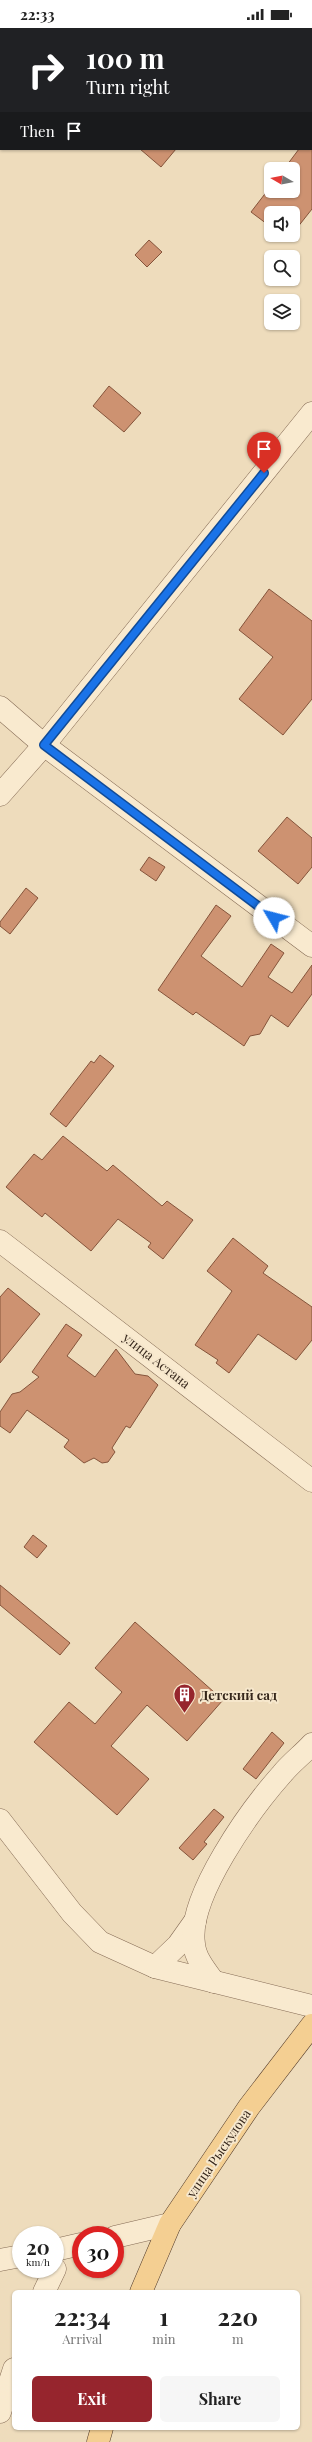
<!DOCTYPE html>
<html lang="en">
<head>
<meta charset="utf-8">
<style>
  :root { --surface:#fff; --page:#f6f6f6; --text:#222; --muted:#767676; --accent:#96252d }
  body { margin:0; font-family:"Playfair Display",serif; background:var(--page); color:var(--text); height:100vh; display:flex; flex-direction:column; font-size:15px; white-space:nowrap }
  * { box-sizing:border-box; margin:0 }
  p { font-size:13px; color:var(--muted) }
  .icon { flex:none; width:22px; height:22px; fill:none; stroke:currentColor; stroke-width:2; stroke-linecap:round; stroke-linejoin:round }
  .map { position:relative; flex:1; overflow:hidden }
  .side { position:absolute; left:12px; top:2262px; width:288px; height:140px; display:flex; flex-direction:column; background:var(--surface); border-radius:6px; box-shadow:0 1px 3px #0004 }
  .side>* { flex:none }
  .hud { position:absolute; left:0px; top:0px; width:312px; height:122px; box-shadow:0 1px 3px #0004; background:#202124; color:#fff; overflow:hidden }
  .needle { width:26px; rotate:279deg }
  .buttons { position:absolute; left:264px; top:134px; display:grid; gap:8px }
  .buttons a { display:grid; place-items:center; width:36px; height:36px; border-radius:6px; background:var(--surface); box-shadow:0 1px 3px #0004; font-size:20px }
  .speed { position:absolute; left:12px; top:2198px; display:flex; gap:8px; font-size:20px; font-weight:700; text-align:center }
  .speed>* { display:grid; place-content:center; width:52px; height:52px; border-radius:50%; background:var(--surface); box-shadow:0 1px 3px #0004; line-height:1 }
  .speed small { font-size:10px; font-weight:400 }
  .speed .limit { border:6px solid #d22; background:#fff; color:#111 }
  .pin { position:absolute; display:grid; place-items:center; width:34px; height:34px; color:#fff; margin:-41px -17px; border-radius:50% 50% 50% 0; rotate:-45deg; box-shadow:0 0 4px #0007 }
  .pin .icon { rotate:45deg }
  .me { position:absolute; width:44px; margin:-22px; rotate:307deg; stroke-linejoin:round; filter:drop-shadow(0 0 3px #0008) }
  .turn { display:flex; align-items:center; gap:14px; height:84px; padding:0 20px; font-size:18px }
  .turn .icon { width:52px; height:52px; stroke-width:2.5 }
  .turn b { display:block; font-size:28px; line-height:34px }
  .then { display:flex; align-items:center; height:38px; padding:0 20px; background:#0003; gap:8px; font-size:15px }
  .eta { display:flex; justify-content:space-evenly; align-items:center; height:68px; text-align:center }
  .eta b { font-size:24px; font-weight:700; line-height:28px }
  .action { display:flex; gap:8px; margin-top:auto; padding:8px 20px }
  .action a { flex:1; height:46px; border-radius:6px; background:var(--accent); color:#fff; font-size:16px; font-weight:700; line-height:46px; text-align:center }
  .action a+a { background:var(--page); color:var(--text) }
  .status { display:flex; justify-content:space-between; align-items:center; height:28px; padding:0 20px; background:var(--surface); direction:ltr }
  .status svg { height:11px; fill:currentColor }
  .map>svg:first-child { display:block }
  .building { fill:#cd9271; stroke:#85543b }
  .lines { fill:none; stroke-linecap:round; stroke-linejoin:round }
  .minor-casing { stroke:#866c56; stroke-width:23 }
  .major-casing { stroke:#533b2a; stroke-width:23 }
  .minor { stroke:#f9eacf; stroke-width:22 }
  .major { stroke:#f4cf92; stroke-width:22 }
  .route-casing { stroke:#114b97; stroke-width:10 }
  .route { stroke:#1a73e8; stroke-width:7 }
  .labels { text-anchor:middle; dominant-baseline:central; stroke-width:4; stroke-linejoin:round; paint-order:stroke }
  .street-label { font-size:13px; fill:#35261b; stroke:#f6e7cc }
  .poi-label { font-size:13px; font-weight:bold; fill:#35261b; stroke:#f6e7cc; text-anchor:start }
</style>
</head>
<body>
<div class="status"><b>22:33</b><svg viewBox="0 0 49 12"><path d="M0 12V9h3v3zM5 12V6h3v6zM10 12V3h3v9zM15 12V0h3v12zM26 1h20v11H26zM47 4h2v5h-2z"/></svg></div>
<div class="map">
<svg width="312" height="2414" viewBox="0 0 312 2414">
  <rect width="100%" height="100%" fill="#eedcbc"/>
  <g class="building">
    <polygon points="140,121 176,121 161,139"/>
    <polygon points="299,121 312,121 312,181 293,205 293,185 271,185 271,199 251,184 271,158 271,163 293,163 293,141 284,141"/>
    <polygon points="149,212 162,224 147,239 135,227"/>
    <polygon points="109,358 141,385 124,404 93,378"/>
    <polygon points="269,561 312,593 312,671 283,707 239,671 273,629 239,602"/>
    <polygon points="287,789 312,810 312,839 298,856 258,823"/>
    <polygon points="149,829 165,839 156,853 140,842"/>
    <polygon points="26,860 38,870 10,906 0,898 0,894"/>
    <polygon points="216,877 231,888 201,928 242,959 271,916 284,925 268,949 292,965 312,937 312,966 288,999 271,987 260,1006 250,1008 244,1018 196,984 193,987 158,962"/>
    <polygon points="100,1027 114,1038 66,1099 50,1086 91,1033 94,1035"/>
    <polygon points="63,1108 107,1143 113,1137 162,1178 167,1173 193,1192 163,1231 148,1219 151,1215 118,1191 91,1223 45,1185 42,1189 6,1159 34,1126 42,1132"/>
    <polygon points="233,1210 268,1238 263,1245 312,1279 312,1312 296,1332 258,1306 229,1345 216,1335 218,1332 195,1317 232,1263 207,1243"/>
    <polygon points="8,1260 40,1286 0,1335 0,1269"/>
    <polygon points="66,1296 82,1307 67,1328 95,1349 116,1321 135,1346 148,1348 158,1357 130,1400 126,1398 112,1420 115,1424 108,1434 102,1435 94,1430 84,1435 64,1419 69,1412 27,1382 10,1405 0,1398 0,1384 12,1366 20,1364 39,1349 32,1344"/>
    <polygon points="33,1507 47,1518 37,1530 24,1519"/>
    <polygon points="0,1557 70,1615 60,1627 0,1577"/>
    <polygon points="135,1594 223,1672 187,1713 147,1677 111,1718 149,1751 117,1787 34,1714 69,1674 95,1696 122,1664 95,1640"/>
    <polygon points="272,1704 284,1715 256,1751 243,1741"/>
    <polygon points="214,1781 224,1789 204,1814 207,1816 193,1832 179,1820"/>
  </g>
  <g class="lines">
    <defs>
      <g id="minor">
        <polyline points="0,679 44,717 312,918"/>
        <polyline points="0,767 44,717 312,385"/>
        <polyline points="0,1213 312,1453"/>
        <polyline points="0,1792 72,1885 100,1914 155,1939 312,1978"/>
        <polyline points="155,1939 178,1917 195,1893"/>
        <path d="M 214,1954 C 206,1943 195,1930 194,1916 C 187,1869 251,1781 282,1746 C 291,1735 303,1726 312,1716"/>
        <polyline points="115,2209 170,2196"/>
        <polyline points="55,2222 81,2216"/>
        <polyline points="0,2232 21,2228"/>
        <polyline points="44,2264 55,2241"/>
        <polyline points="0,2384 14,2341"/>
      </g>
      <g id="major">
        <polyline points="141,2264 170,2196 249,2079 312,1997"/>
        <polyline points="98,2414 102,2400"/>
      </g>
    </defs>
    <use href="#minor" class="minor-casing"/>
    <use href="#major" class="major-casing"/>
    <use href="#minor" class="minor"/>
    <use href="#major" class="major"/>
  </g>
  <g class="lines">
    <defs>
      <polyline id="route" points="264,445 44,717 274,890"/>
    </defs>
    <use href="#route" class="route-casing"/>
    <use href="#route" class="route"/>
  </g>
  <defs>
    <symbol id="building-pin" viewBox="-11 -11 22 30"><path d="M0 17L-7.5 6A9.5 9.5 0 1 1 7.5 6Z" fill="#96252d" stroke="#f6e7cc"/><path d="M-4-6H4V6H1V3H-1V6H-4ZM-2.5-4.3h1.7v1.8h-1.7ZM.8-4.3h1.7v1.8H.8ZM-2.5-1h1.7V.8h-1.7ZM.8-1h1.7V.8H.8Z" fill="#fff"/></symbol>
  </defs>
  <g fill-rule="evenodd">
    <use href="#building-pin" x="172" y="1654" width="25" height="34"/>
  </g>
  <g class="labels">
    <g class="street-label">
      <text transform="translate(157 1332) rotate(38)">улица Астана</text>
      <text transform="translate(218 2125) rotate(-56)">улица Рыскулова</text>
    </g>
    <g class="poi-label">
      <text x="200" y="1666">Детский сад</text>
    </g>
  </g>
</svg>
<div class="buttons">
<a><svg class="needle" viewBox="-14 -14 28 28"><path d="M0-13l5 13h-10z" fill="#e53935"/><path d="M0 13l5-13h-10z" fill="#767676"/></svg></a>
<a><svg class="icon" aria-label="sound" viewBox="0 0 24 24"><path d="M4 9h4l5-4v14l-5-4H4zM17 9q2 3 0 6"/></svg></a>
<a><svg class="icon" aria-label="search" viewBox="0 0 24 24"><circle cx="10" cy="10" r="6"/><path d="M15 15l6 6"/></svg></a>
<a><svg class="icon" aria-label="layers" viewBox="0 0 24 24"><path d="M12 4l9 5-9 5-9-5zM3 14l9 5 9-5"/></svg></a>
</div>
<div class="speed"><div>20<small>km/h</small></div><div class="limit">30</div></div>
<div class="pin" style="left:264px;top:445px;background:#d93025"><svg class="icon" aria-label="arrive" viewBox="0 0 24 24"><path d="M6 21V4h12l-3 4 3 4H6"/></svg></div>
<svg class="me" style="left:274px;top:890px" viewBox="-20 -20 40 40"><circle r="19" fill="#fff"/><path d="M0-13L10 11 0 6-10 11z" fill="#1a73e8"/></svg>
<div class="hud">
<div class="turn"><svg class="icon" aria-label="right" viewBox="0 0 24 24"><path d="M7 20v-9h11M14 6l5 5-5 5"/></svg><div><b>100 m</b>Turn right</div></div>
<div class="then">Then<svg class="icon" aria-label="arrive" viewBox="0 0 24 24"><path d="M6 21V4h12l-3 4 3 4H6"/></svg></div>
</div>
<section class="side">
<div class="eta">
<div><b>22:34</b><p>Arrival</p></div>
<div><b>1</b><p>min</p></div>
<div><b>220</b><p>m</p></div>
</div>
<div class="action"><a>Exit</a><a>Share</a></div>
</section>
</div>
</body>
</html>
